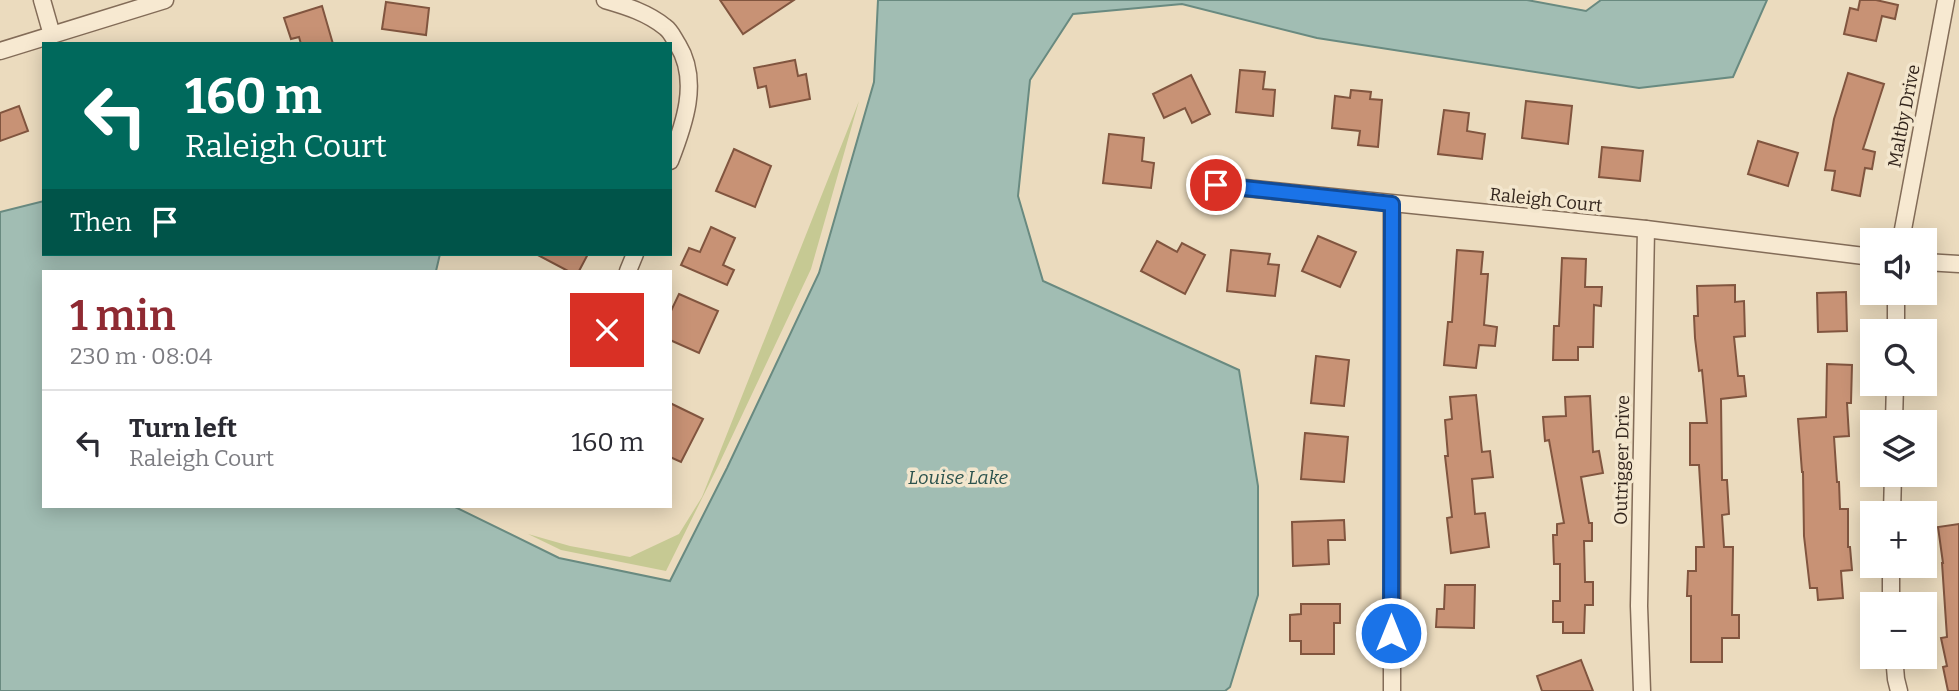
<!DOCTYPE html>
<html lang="en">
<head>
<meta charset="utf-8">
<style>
  :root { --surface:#fff; --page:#f2f2f3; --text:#2b2b33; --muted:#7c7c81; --line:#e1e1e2; --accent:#8f2a32 }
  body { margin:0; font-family:Bitter,serif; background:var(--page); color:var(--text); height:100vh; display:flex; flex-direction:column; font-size:26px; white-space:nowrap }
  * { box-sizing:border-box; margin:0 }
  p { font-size:23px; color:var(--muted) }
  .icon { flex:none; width:38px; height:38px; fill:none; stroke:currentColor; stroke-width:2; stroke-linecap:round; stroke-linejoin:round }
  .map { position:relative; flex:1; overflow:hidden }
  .sheet { position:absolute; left:42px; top:270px; width:630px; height:238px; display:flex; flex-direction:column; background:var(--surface); border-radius:0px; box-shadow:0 4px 18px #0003 }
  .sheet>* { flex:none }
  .top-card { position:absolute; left:42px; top:42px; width:630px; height:214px; border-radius:0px; box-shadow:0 4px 18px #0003; background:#00695c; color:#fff; overflow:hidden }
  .tools { position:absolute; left:1860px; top:228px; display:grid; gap:14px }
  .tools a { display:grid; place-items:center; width:77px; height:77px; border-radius:0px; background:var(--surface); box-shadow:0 4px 18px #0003; font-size:35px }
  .pin { position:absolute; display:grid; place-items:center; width:60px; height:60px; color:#fff; margin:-30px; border:4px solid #fff; border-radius:50%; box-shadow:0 2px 7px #0007 }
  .me { position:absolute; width:77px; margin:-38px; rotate:0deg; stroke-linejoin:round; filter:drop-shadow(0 0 5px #0008) }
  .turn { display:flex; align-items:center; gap:24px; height:147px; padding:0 28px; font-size:32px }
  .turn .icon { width:91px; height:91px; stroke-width:2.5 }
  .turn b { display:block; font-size:49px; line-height:60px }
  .then { display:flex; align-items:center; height:66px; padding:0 28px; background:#0003; gap:14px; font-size:26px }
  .round { display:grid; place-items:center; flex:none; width:74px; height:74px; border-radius:0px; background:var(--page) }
  .summary { display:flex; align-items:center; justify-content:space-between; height:119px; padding:0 28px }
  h1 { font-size:42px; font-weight:600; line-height:52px; color:var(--accent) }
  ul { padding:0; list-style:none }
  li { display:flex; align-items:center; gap:21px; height:105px; padding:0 28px; border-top:2px solid var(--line) }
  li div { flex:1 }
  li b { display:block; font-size:26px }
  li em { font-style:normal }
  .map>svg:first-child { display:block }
  .green { fill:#c6c993 }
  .water { fill:#a1bdb3; stroke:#698a80; stroke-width:2 }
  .building { fill:#c89275; stroke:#81553f; stroke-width:2 }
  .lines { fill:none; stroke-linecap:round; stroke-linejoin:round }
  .street-casing { stroke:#836c58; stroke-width:19 }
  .street { stroke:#f7e9d1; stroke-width:16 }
  .route-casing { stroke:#114b97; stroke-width:18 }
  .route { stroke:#1a73e8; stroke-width:12 }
  .labels { text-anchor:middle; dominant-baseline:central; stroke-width:7; stroke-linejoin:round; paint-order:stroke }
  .street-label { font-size:18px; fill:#33251c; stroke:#f3e6cd }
  .water-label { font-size:19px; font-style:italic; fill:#2b524d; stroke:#f3e6cd }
</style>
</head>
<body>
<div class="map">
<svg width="1959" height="691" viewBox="0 0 1959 691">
  <rect width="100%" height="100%" fill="#ebdbbe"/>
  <polygon class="green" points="859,101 811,269 719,464 666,571 561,550 528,534 570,546 630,557 679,534 702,497"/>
  <polygon class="water" points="878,0 1527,0 1586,11 1601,0 1767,0 1733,77 1639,88 1317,38 1182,4 1073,14 1030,80 1018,196 1043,281 1239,370 1258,486 1258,595 1230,687 1225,691 0,691 0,212 44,201 44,254 440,254 436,271 44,271 44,506 453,506 559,558 670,581 727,468 819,273 874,82"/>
  <g class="building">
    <polygon points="720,0 794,0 743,34"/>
    <polygon points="1860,0 1876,0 1898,5 1895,19 1882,16 1876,41 1844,34 1850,8 1858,10"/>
    <polygon points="386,2 429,8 426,35 382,29"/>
    <polygon points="322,6 333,44 301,44 299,37 291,39 284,18"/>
    <polygon points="795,60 798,76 806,74 810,99 770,107 766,86 758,88 754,68"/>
    <polygon points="1240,70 1265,72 1263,89 1275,90 1273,116 1236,112"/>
    <polygon points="1848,73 1884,84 1863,149 1875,152 1872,169 1865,168 1860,196 1832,190 1835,171 1825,170 1834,119"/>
    <polygon points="1191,75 1210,114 1192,123 1185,108 1164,118 1153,94"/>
    <polygon points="1351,90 1371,92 1370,99 1382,100 1378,147 1358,145 1360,131 1332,128 1335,96 1350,98"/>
    <polygon points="1526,101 1572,106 1568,144 1522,138"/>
    <polygon points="19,106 28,131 0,141 0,113"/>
    <polygon points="1444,110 1469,113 1467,131 1485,134 1482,159 1438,154"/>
    <polygon points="1109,134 1144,138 1142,161 1154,163 1151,188 1103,183"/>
    <polygon points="1758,141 1798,153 1788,186 1748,174"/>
    <polygon points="1602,147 1643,151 1640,181 1599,177"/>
    <polygon points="734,149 771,166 755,207 716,191"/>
    <polygon points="711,227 735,238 723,265 734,270 727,285 681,265 689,248 700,252"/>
    <polygon points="1318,236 1356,252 1340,287 1302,271"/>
    <polygon points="1157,241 1177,252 1182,243 1205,255 1185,294 1141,271"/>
    <polygon points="1231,250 1270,254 1268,264 1279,265 1275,296 1227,291"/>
    <polygon points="1457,250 1483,252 1481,274 1488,274 1484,325 1497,327 1495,346 1479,345 1476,368 1444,365 1448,322 1452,322"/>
    <polygon points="536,254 588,254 579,271 568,271"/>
    <polygon points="1562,258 1586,259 1585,287 1602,287 1601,306 1594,305 1593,347 1578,347 1578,360 1553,360 1554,326 1559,326"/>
    <polygon points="1735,285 1735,302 1744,301 1745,336 1734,337 1738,376 1744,376 1746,396 1721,399 1722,480 1727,480 1729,514 1722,515 1724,547 1733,547 1732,615 1739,615 1739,638 1722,638 1722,662 1691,662 1691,596 1687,596 1688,571 1696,571 1696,547 1704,547 1699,465 1690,465 1690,423 1707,423 1702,370 1699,371 1695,338 1694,316 1698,316 1697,286"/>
    <polygon points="1846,292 1847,331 1818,332 1817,293"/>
    <polygon points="679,294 718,311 699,353 670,340 670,313"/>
    <polygon points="1316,356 1349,360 1344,406 1311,403"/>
    <polygon points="1827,364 1852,365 1851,403 1847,403 1849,436 1834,437 1837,482 1839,482 1840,509 1848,509 1848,547 1850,547 1852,570 1841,571 1843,598 1818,600 1817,588 1810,588 1804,536 1803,472 1802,472 1798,419 1826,417"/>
    <polygon points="1476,395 1482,452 1490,451 1493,477 1472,479 1475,514 1485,513 1489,547 1451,553 1447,518 1452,517 1445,456 1448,456 1445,420 1452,419 1450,397"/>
    <polygon points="1590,396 1593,452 1599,451 1603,473 1581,477 1589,523 1592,523 1592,541 1584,541 1585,582 1593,582 1593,605 1585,605 1584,633 1563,633 1563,622 1553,622 1553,601 1560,601 1560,564 1554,564 1553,535 1557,535 1557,524 1564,523 1549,440 1545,441 1543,417 1566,416 1565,397"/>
    <polygon points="670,403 703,419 681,462 670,457"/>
    <polygon points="1305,433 1348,437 1344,482 1301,479"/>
    <polygon points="1344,520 1345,540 1328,540 1329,564 1293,566 1292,522"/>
    <polygon points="1959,524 1959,691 1948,691 1943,667 1947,666 1941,638 1947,637 1942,563 1943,563 1938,527"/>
    <polygon points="1445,585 1475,585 1474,628 1436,627 1437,609 1444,609"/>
    <polygon points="1301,604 1340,604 1340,623 1334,623 1334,654 1301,654 1301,641 1290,641 1290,615 1301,614"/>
    <polygon points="1581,660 1593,691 1542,691 1537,676"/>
  </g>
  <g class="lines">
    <defs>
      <g id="street">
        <polyline points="42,0 52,35"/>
        <path d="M 605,0 C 626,6 648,13 665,27 C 671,31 674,39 678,45 C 700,81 684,125 670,161"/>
        <polyline points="0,51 165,0"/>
        <polyline points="1216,185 1646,229 1872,257"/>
        <polyline points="1901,240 1946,0"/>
        <polyline points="1925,262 1959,264"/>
        <polyline points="628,271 635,254"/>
        <polyline points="1896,331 1896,292"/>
        <polyline points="1894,422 1895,383"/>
        <polyline points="1892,513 1893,474"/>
        <polyline points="1891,604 1891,565"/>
        <polyline points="1894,656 1896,679 1899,691"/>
        <polyline points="1392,691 1392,204"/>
        <polyline points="1642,691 1639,606 1646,229"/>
      </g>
    </defs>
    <use href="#street" class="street-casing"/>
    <use href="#street" class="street"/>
  </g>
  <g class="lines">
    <defs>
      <polyline id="route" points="1216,185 1392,204 1391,633"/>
    </defs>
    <use href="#route" class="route-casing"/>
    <use href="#route" class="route"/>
  </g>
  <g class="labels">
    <g class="street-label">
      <text transform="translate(1904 116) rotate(-79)">Maltby Drive</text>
      <text transform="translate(1546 200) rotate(6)">Raleigh Court</text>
      <text transform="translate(1622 460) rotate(-89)">Outrigger Drive</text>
    </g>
    <g class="water-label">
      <text x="958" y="477">Louise Lake</text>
    </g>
  </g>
</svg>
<div class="tools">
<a><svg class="icon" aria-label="sound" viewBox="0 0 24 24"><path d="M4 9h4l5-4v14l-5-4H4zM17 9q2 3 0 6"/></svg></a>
<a><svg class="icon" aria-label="search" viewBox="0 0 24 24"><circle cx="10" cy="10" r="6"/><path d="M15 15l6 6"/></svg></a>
<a><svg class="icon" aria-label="layers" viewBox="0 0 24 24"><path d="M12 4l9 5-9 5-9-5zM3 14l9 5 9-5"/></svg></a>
<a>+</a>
<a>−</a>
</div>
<div class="pin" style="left:1216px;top:185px;background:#d93025"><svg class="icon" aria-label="arrive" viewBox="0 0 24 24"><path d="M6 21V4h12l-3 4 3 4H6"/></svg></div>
<svg class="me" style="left:1391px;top:633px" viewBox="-20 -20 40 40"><circle r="17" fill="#1a73e8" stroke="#fff" stroke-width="3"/><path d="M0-11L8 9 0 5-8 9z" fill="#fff"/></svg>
<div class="top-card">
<div class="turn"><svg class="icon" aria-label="left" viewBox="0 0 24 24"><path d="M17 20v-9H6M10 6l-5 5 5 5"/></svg><div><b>160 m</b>Raleigh Court</div></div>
<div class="then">Then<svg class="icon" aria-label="arrive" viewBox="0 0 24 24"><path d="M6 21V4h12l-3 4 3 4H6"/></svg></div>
</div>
<section class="sheet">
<div class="summary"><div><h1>1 min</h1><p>230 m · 08:04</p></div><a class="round" style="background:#d93025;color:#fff"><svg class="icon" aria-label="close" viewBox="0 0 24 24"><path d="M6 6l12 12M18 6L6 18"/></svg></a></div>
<ul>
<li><svg class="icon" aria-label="left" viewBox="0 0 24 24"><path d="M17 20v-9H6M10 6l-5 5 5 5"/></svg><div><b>Turn left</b><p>Raleigh Court</p></div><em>160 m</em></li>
</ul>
</section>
</div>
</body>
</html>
